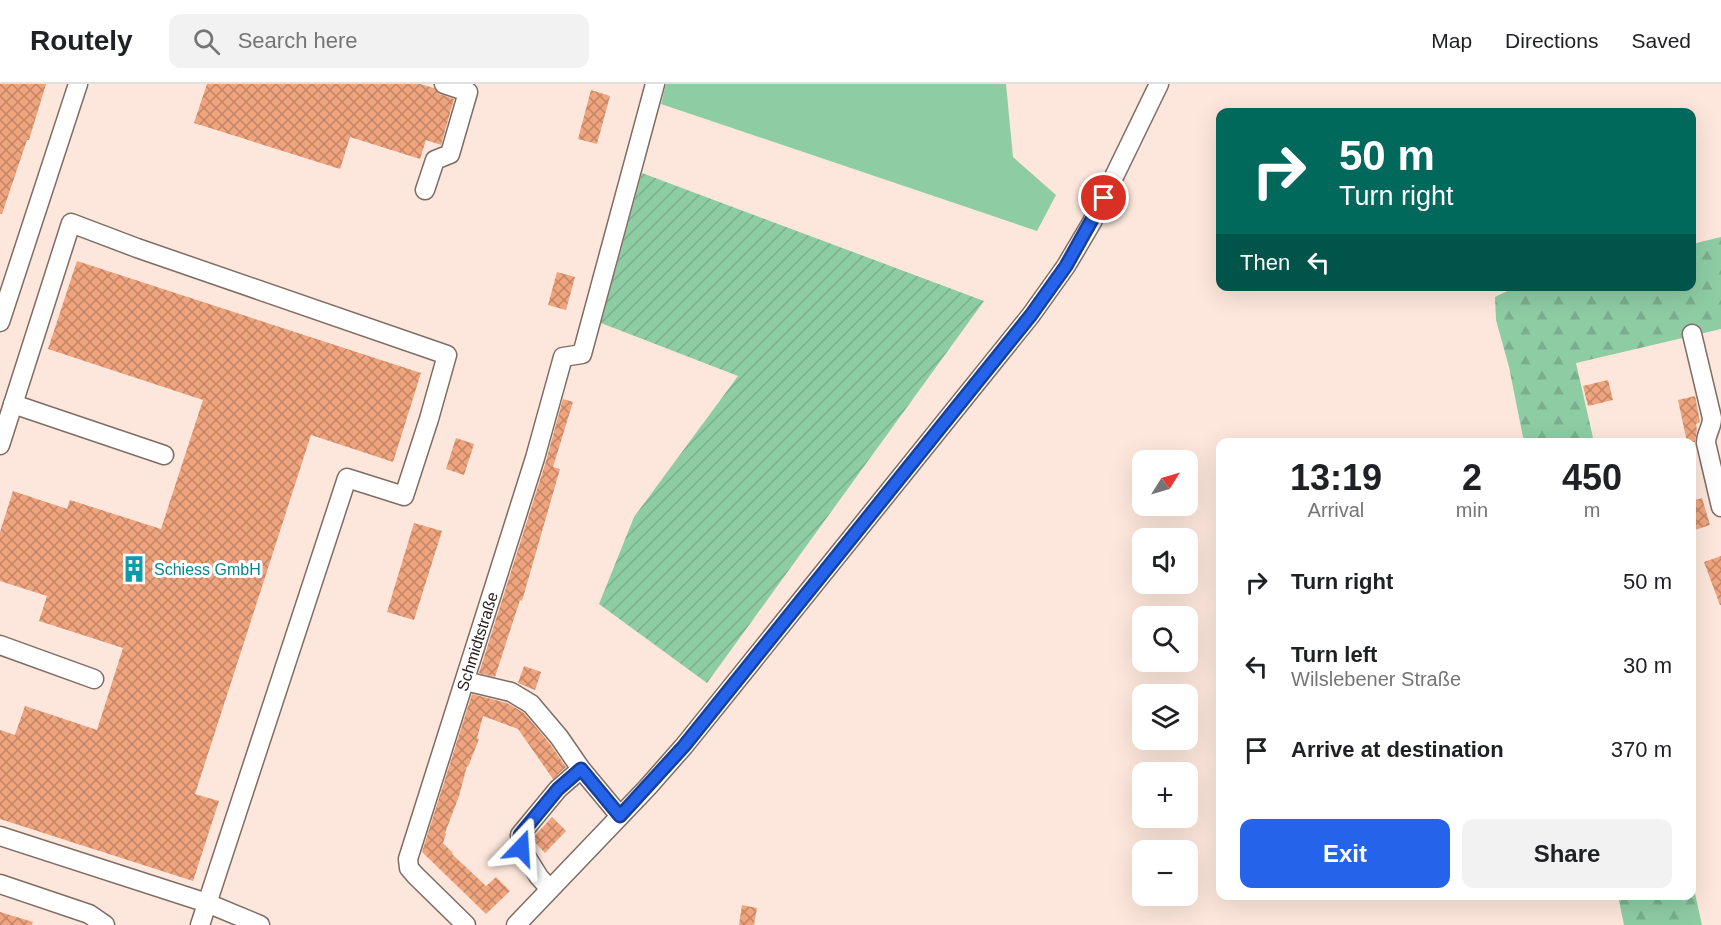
<!DOCTYPE html>
<html lang="en">
<head>
<meta charset="utf-8">
<style>
  :root { --surface:#fff; --page:#f2f2f2; --text:#202124; --muted:#757577; --line:#e0e0e0; --accent:#2563eb }
  body { margin:0; font-family:Arial,sans-serif; background:var(--page); color:var(--text); height:100vh; display:flex; flex-direction:column; font-size:22px; white-space:nowrap }
  * { box-sizing:border-box; margin:0 }
  p { font-size:20px; color:var(--muted) }
  .icon { flex:none; width:33px; height:33px; fill:none; stroke:currentColor; stroke-width:2; stroke-linecap:round; stroke-linejoin:round }
  .map { position:relative; flex:1; overflow:hidden }
  .sheet { position:absolute; left:1216px; top:354px; width:480px; height:462px; display:flex; flex-direction:column; background:var(--surface); border-radius:12px; box-shadow:0 6px 24px #0002 }
  .sheet>* { flex:none }
  .hud { position:absolute; left:1216px; top:24px; width:480px; height:183px; border-radius:12px; box-shadow:0 6px 24px #0002; background:#00695c; color:#fff; overflow:hidden }
  .needle { width:39px; rotate:53deg }
  .tools { position:absolute; left:1132px; top:366px; display:grid; gap:12px }
  .tools a { display:grid; place-items:center; width:66px; height:66px; border-radius:12px; background:var(--surface); box-shadow:0 6px 24px #0002; font-size:30px }
  .pin { position:absolute; display:grid; place-items:center; width:51px; height:51px; color:#fff; margin:-26px; border:3px solid #fff; border-radius:50%; box-shadow:0 2px 6px #0007 }
  .me { position:absolute; width:66px; margin:-33px; rotate:20deg; stroke-linejoin:round; filter:drop-shadow(0 0 4px #0008) }
  .turn { display:flex; align-items:center; gap:21px; height:126px; padding:0 24px; font-size:27px }
  .turn .icon { width:78px; height:78px; stroke-width:2.5 }
  .turn b { display:block; font-size:42px; line-height:51px }
  .then { display:flex; align-items:center; height:57px; padding:0 24px; background:#0003; gap:12px; font-size:22px }
  .eta { display:flex; justify-content:space-evenly; align-items:center; height:102px; text-align:center }
  .eta b { font-size:36px; font-weight:600; line-height:42px }
  .cta { display:flex; gap:12px; margin-top:auto; padding:12px 24px }
  .cta a { flex:1; height:69px; border-radius:12px; background:var(--accent); color:#fff; font-size:24px; font-weight:600; line-height:69px; text-align:center }
  .cta a+a { background:var(--page); color:var(--text) }
  ul { padding:0; list-style:none }
  li { display:flex; align-items:center; gap:18px; height:84px; padding:0 24px }
  li div { flex:1 }
  li b { display:block; font-size:22px }
  li em { font-style:normal }
  header { display:flex; align-items:center; gap:36px; box-sizing:border-box; height:84px; padding:0 30px; background:var(--surface); border-bottom:2px solid var(--line) }
  header strong { font-size:28px }
  nav { display:flex; gap:33px; margin-inline-start:auto; font-size:21px }
  .search { width:420px; height:54px; background:var(--page); display:flex; align-items:center; gap:15px; box-sizing:border-box; padding:0 21px; border-radius:12px; color:var(--muted); font-size:22px }
  .map>svg:first-child { display:block }
  .grass { fill:#8ecca4 }
  .forest { fill:url(#forest-firs) }
  .garden { fill:url(#garden-furrows) }
  .building { fill:url(#building-cross-hatch) }
  .lines { fill:none; stroke-linecap:round; stroke-linejoin:round }
  .minor-casing { stroke:#7f6c63; stroke-width:21 }
  .minor { stroke:#fff; stroke-width:18 }
  .route-casing { stroke:#184099; stroke-width:15 }
  .route { stroke:#2563eb; stroke-width:10 }
  .labels { text-anchor:middle; dominant-baseline:central; stroke-width:6; stroke-linejoin:round; paint-order:stroke }
  .culture-label { font-size:16px; fill:#0d838f; stroke:#fff; text-anchor:start }
  .street-label { font-size:16px; fill:#251d1a; stroke:#fff }
</style>
</head>
<body>
<header>
<strong>Routely</strong>
<div class="search"><svg class="icon" aria-label="search" viewBox="0 0 24 24"><circle cx="10" cy="10" r="6"/><path d="M15 15l6 6"/></svg>Search here</div>
<nav><a>Map</a><a>Directions</a><a>Saved</a></nav>
</header>
<div class="map">
<svg width="1721" height="841" viewBox="0 0 1721 841">
  <defs>
    <pattern id="forest-firs" width="22" height="20" patternUnits="userSpaceOnUse" patternTransform="scale(1.5)"><rect width="22" height="20" fill="#8ecca4"/><path d="M5 1l3.5 6h-7zM16 11l3.5 6h-7z" fill="#7aaf8d"/></pattern>
    <pattern id="garden-furrows" width="10" height="10" patternUnits="userSpaceOnUse" patternTransform="scale(1.5)"><rect width="10" height="10" fill="#8ecca4"/><path d="M-1 1l2-2M0 10L10 0M9 11l2-2" fill="none" stroke="#7aaf8d"/></pattern>
    <pattern id="building-cross-hatch" width="8" height="8" patternUnits="userSpaceOnUse" patternTransform="scale(1.5)"><rect width="8" height="8" fill="#efa47e"/><path d="M0 0l8 8M0 8l8-8" fill="none" stroke="#c18566"/></pattern>
  </defs>
  <rect width="100%" height="100%" fill="#fde7dc"/>
  <polygon class="grass" points="666,0 1006,0 1013,73 1056,111 1037,147 661,20"/>
  <g class="forest">
    <polygon points="1721,153 1721,245 1576,279 1594,358 1524,358 1509,283 1496,236 1495,213 1516,203 1692,202 1692,160"/>
    <polygon points="1692,796 1702,841 1624,841 1618,812 1692,812"/>
  </g>
  <polygon class="garden" points="642,89 984,217 707,599 599,520 634,433 738,292 601,239"/>
  <g class="building">
    <polygon points="0,0 46,0 29,56 27,56 2,130 0,130"/>
    <polygon points="207,0 420,0 434,4 440,10 454,15 441,61 426,56 420,75 350,53 340,85 194,39"/>
    <polygon points="591,6 610,12 597,60 578,55"/>
    <polygon points="77,177 421,289 393,378 311,351 195,710 219,717 193,797 0,735 0,646 15,651 25,622 97,646 123,564 39,537 47,512 0,497 0,448 13,407 67,425 70,416 161,445 203,316 48,265"/>
    <polygon points="557,188 575,193 566,226 548,221"/>
    <polygon points="1608,296 1613,316 1588,322 1583,302"/>
    <polygon points="1695,312 1700,338 1696,340 1697,346 1695,358 1687,358 1678,316"/>
    <polygon points="563,315 573,318 553,383 560,385 522,517 520,516 495,593 479,589 546,377"/>
    <polygon points="456,354 474,360 464,391 446,385"/>
    <polygon points="1702,414 1710,441 1695,446 1692,437 1692,417"/>
    <polygon points="414,439 442,447 414,536 387,528"/>
    <polygon points="1721,472 1721,521 1720,521 1704,478"/>
    <polygon points="524,582 541,588 535,606 518,599"/>
    <polygon points="472,610 507,619 524,629 550,660 566,683 553,695 518,645 483,632 477,654 479,655 468,683 467,682 459,712 445,749 446,750 443,759 453,769 452,770 486,802 496,793 510,807 486,830 422,768"/>
    <polygon points="552,733 566,747 545,769 532,755"/>
    <polygon points="742,821 757,824 754,841 739,841"/>
    <polygon points="0,828 33,838 32,841 0,841"/>
  </g>
  <g class="lines">
    <defs>
      <g id="minor">
        <polyline points="425,106 435,76 450,70 468,8 444,0"/>
        <polyline points="0,238 78,0"/>
        <path d="M 1692,250 L 1712,334 C 1712,344 1706,349 1706,359 L 1721,423"/>
        <polyline points="13,320 164,371"/>
        <polyline points="0,361 71,139 137,164 447,271 429,335 404,412 347,394 200,841"/>
        <polyline points="0,561 94,595"/>
        <polyline points="465,597 511,608 531,620 559,653 581,685 620,732"/>
        <polyline points="0,752 207,819 260,841"/>
        <polyline points="0,800 89,830 105,841"/>
        <polyline points="550,805 539,793 521,764 520,751 558,705 581,685"/>
        <path id="s1" d="M 466,841 L 415,791 L 409,784 L 408,775 L 535,374 L 563,273 L 582,270 L 655,0"/>
        <polyline points="516,841 647,704 684,662 1031,231 1066,182 1092,138 1159,0"/>
      </g>
    </defs>
    <use href="#minor" class="minor-casing"/>
    <use href="#minor" class="minor"/>
  </g>
  <g class="lines">
    <defs>
      <polyline id="route" points="521,764 520,751 558,705 581,685 620,732 684,662 1031,231 1066,182 1104,114"/>
    </defs>
    <use href="#route" class="route-casing"/>
    <use href="#route" class="route"/>
  </g>
  <defs>
    <symbol id="building-bare" viewBox="-9 -9 18 18"><path d="M-4-6H4V6H1V3H-1V6H-4ZM-2.5-4.3h1.7v1.8h-1.7ZM.8-4.3h1.7v1.8H.8ZM-2.5-1h1.7V.8h-1.7ZM.8-1h1.7V.8H.8Z" fill="#0f9aa8" stroke="#fff" stroke-width="2.5" paint-order="stroke"/></symbol>
  </defs>
  <g fill-rule="evenodd">
    <use href="#building-bare" x="115" y="466" width="38" height="38"/>
  </g>
  <g class="labels">
    <g class="culture-label">
      <text x="154" y="485">Schiess GmbH</text>
    </g>
    <g class="street-label">
      <text stroke="none"><textPath href="#s1" startOffset="318">Schmidtstraße</textPath></text>
    </g>
  </g>
</svg>
<div class="tools">
<a><svg class="needle" viewBox="-14 -14 28 28"><path d="M0-13l5 13h-10z" fill="#e53935"/><path d="M0 13l5-13h-10z" fill="#757577"/></svg></a>
<a><svg class="icon" aria-label="sound" viewBox="0 0 24 24"><path d="M4 9h4l5-4v14l-5-4H4zM17 9q2 3 0 6"/></svg></a>
<a><svg class="icon" aria-label="search" viewBox="0 0 24 24"><circle cx="10" cy="10" r="6"/><path d="M15 15l6 6"/></svg></a>
<a><svg class="icon" aria-label="layers" viewBox="0 0 24 24"><path d="M12 4l9 5-9 5-9-5zM3 14l9 5 9-5"/></svg></a>
<a>+</a>
<a>−</a>
</div>
<div class="pin" style="left:1104px;top:114px;background:#d93025"><svg class="icon" aria-label="arrive" viewBox="0 0 24 24"><path d="M6 21V4h12l-3 4 3 4H6"/></svg></div>
<svg class="me" style="left:521px;top:764px" viewBox="-20 -20 40 40"><path d="M0-17L14 15 0 8-14 15z" fill="#2563eb" stroke="#fff" stroke-width="4"/></svg>
<div class="hud">
<div class="turn"><svg class="icon" aria-label="right" viewBox="0 0 24 24"><path d="M7 20v-9h11M14 6l5 5-5 5"/></svg><div><b>50 m</b>Turn right</div></div>
<div class="then">Then<svg class="icon" aria-label="left" viewBox="0 0 24 24"><path d="M17 20v-9H6M10 6l-5 5 5 5"/></svg></div>
</div>
<section class="sheet">
<div class="eta">
<div><b>13:19</b><p>Arrival</p></div>
<div><b>2</b><p>min</p></div>
<div><b>450</b><p>m</p></div>
</div>
<ul>
<li><svg class="icon" aria-label="right" viewBox="0 0 24 24"><path d="M7 20v-9h11M14 6l5 5-5 5"/></svg><div><b>Turn right</b></div><em>50 m</em></li>
<li><svg class="icon" aria-label="left" viewBox="0 0 24 24"><path d="M17 20v-9H6M10 6l-5 5 5 5"/></svg><div><b>Turn left</b><p>Wilslebener Straße</p></div><em>30 m</em></li>
<li><svg class="icon" aria-label="arrive" viewBox="0 0 24 24"><path d="M6 21V4h12l-3 4 3 4H6"/></svg><div><b>Arrive at destination</b></div><em>370 m</em></li>
</ul>
<div class="cta"><a>Exit</a><a>Share</a></div>
</section>
</div>
</body>
</html>
